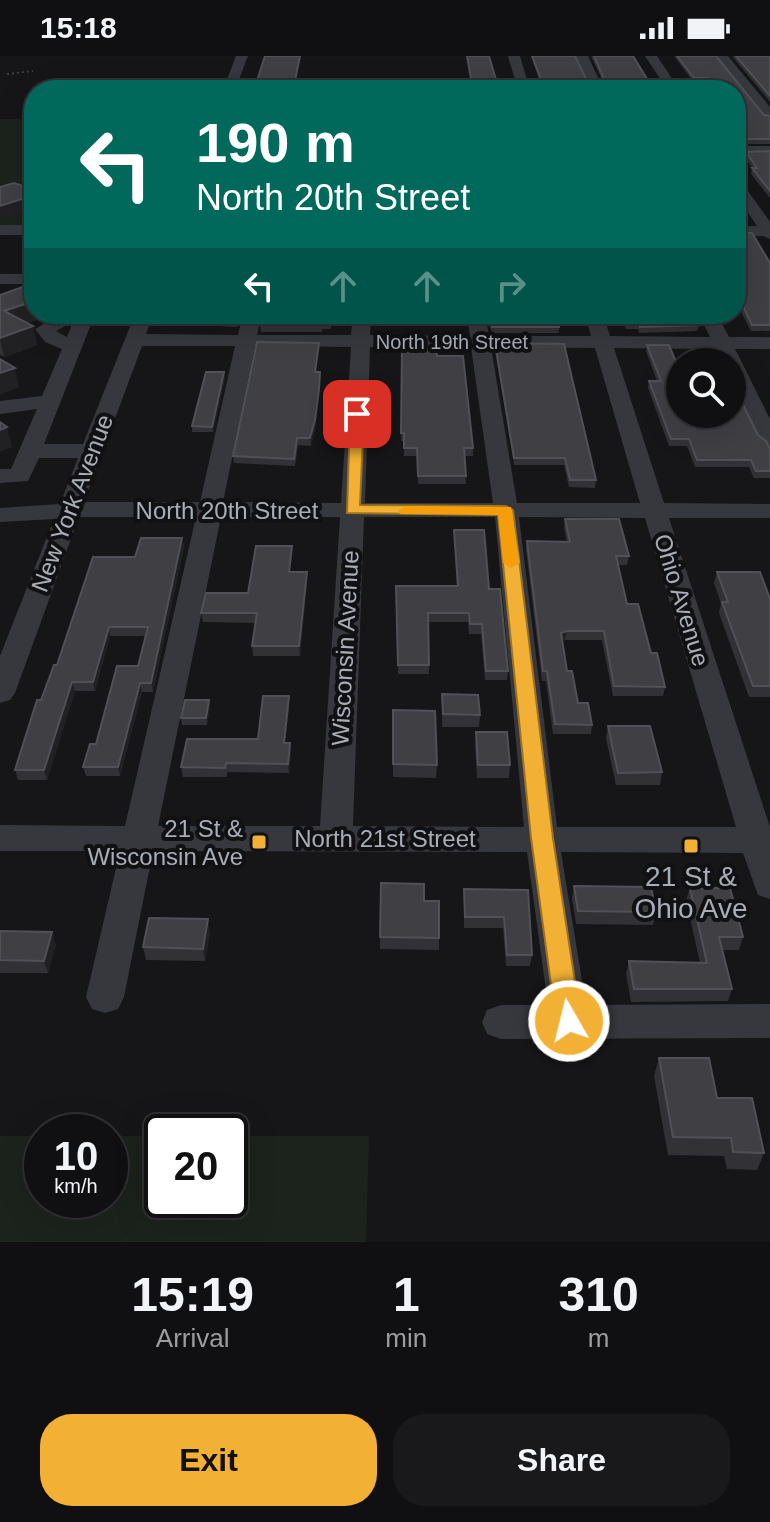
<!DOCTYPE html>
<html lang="en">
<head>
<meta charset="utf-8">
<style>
  :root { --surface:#101012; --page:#19191b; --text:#f1f3f6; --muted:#9c9d9f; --line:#303032; --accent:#f2b134 }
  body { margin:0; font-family:Arial,sans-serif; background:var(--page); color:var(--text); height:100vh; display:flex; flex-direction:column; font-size:30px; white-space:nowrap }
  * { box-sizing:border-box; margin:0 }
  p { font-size:26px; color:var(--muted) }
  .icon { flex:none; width:44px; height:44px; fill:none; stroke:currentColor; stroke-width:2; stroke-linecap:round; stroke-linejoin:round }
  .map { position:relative; height:1186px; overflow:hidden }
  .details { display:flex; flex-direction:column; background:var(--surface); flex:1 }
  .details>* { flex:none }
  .hud { position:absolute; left:24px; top:24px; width:722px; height:244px; border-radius:32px; box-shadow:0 8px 32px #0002,0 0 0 2px var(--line); background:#00695c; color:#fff; overflow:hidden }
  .fabs { position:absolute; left:666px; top:292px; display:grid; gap:16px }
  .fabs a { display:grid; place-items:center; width:80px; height:80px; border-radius:50%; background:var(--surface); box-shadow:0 8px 32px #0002,0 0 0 2px var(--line); font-size:40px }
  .speed { position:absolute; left:24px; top:1058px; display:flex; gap:16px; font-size:40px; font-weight:700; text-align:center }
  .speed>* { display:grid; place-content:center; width:104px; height:104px; border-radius:50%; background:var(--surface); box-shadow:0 8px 32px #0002,0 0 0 2px var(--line); line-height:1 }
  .speed small { font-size:20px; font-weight:400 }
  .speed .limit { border:4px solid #111; border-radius:12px; background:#fff; color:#111 }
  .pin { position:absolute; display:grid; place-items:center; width:68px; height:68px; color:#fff; margin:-34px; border-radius:16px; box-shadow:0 4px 12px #0006 }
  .me { position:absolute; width:88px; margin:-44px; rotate:352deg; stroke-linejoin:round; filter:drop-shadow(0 0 6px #0008) }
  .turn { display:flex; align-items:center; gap:28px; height:168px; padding:0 40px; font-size:36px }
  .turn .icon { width:104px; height:104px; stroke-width:2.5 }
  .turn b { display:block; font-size:56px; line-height:68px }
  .lanes { display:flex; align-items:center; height:76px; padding:0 40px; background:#0003; justify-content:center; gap:40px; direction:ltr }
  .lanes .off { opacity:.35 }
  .eta { display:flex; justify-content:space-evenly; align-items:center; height:136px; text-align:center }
  .eta b { font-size:48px; font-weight:600; line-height:56px }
  .primary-button { display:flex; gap:16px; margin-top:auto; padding:16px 40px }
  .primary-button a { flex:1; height:92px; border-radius:32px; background:var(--accent); color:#111; font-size:32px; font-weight:600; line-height:92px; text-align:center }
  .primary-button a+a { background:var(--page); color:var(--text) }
  .status { display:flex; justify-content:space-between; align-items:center; height:56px; padding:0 40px; background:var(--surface); direction:ltr }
  .status svg { height:22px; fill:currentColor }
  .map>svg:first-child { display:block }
  .green { fill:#1c231d }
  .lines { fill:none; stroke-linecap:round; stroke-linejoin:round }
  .path { stroke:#3d3f44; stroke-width:2; stroke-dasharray:2 3; stroke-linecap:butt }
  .minor { fill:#37383d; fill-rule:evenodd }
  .wall { fill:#323236 }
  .shaded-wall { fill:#212124 }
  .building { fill:#3f3f44; stroke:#4f5156; stroke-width:2 }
  .route { fill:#f2b134; stroke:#9d7322; stroke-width:2 }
  .slow { fill:#f59e0b }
  .poi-dot { fill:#f2b134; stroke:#111113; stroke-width:3 }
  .labels { text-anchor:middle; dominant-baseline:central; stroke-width:8; stroke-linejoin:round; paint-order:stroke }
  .far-street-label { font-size:20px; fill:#a8adb8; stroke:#111113 }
  .street-label { font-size:24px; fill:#a8adb8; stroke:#111113 }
  .poi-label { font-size:24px; fill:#a8adb8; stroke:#111113; text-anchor:end }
  .near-poi-label { font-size:28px; fill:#a8adb8; stroke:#111113 }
</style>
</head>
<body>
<div class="status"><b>15:18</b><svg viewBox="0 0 49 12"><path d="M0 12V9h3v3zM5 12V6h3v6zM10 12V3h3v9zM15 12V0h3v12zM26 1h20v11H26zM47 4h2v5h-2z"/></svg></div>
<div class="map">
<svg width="770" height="1186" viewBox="0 0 770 1186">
  <rect width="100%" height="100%" fill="#161618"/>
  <g class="green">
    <polygon points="373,24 383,26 383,30 366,34 267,34"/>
    <polygon points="0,63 34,63 34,172 0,171"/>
    <polygon points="0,1080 42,1080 42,1144 110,1144 110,1080 162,1080 162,1144 230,1144 230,1080 369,1080 366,1186 0,1186"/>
  </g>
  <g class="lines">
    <polyline class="path" points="7,18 33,15"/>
    <g class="minor">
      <polygon points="236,0 248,0 235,34 223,34"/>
      <polygon points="508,0 520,0 530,34 518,34"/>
      <polygon points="576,0 588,0 604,34 592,34"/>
      <polygon points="645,0 657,0 677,30 707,30 713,34 641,34 647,30 665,30"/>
      <polygon points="716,0 728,0 770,51 770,63 765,62"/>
      <rect x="736" y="90" width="34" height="8"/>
      <polygon points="736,124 741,125 770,166 770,183 763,180 736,180 736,170 757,170 736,139"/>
      <rect x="0" y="169" width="34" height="10"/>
      <rect x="0" y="218" width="34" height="10"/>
      <path d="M 61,258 L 95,258 L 44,388 L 83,388 L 135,258 L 153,258 L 146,278 L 238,279 L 243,258 L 261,258 L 257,279 L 351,279 L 353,258 L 371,258 L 370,279 L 470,280 L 467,258 L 485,258 L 489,280 L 591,280 L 585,258 L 603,258 L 610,280 L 710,281 L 699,258 L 717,258 L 729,281 L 770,281 L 770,293 L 735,293 L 770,363 L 770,392 L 759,385 L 732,328 L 732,306 L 723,306 L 716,293 L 614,292 L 664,447 L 770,448 L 770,462 L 669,462 L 770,771 L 770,843 L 758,839 L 743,797 L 561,796 L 586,949 L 770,948 L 770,982 L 501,983 L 487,978 L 482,966 L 487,954 L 501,949 L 548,949 L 527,796 L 153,795 L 124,941 L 118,953 L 105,957 L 92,953 L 86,941 L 120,795 L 0,795 L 0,769 L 125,770 L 196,461 L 79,461 L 15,637 L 10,644 L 0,647 L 0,600 L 54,463 L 0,466 L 0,452 L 60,448 L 78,402 L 39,402 L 28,425 L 0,427 L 0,413 L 11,413 L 37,353 L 0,358 L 0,345 L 42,340 L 62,293 L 45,286 L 35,273 ZM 73,266 L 67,281 L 56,275 ZM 142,290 L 235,290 L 200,446 L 84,446 ZM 255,290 L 351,291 L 341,447 L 223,446 ZM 370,291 L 471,291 L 493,447 L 365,447 ZM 491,291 L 595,292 L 640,447 L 517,447 ZM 221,461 L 340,461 L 320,770 L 158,770 ZM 364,461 L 495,461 L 524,771 L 353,770 ZM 519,461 L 645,462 L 736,771 L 557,771 Z"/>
    </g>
  </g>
  <g class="wall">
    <polygon points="531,0 575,0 590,31 605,30 591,0 633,0 647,23 647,27 639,32 654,34 543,34"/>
    <polygon points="674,0 716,0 764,59 770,60 770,88 736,88 736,34 702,34 702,32 714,32 714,31 707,27 694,27"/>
    <polygon points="732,0 770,0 770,46"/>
    <polygon points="770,95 770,142 751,118 752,112 745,101 746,96"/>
    <polygon points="736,177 770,207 770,275 751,275 740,254 736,254"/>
    <polygon points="0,239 50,259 28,267 33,270 37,289 4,301 0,299"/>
    <polygon points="179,258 240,258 237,271 179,268"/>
    <polygon points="262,258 332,258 331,273 322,273 322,276 261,276 260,269"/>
    <polygon points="486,258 557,258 559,271 559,277 492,277"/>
    <polygon points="621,258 693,258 699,269 697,275 639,277 638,273 626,273"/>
    <polygon points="319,287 316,316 320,324 319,341 315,372 311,390 298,389 295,410 234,407 233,400"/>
    <polygon points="495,287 596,424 595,432 569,431 564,409 514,409 495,294"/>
    <polygon points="647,289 676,306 758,379 770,393 770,422 754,422 749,411 695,411 687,390 669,390 648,332 649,325 657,325 646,295"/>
    <polygon points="402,293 437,300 473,392 473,400 464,400 466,428 418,428 417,400 404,400 404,385 401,385"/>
    <polygon points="225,322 213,376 192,376 192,370"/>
    <polygon points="565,463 629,500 627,509 618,509 627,548 665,631 663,640 613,640 602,584 565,584 562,585 567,615 578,647 592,669 591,678 553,678 546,625 542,625 526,494 527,485 567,486 564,472"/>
    <polygon points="454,474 489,533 508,615 507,624 485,624 481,578 469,578 468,566 428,566 429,618 398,618 396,530 457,530"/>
    <polygon points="182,482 184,491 153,636 142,636 120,720 86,720 83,711 138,610 145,580 110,580 95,635 75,635 47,724 18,724 15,714 41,644 57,609 135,501"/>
    <polygon points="292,490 292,499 290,516 307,516 307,525 300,600 253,600 252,590 256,567 203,566 201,557 248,537"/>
    <polygon points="717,516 770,543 770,641 749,641 719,557 721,547 714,527"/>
    <polygon points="442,638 480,659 479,671 442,671"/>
    <polygon points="209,644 210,650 207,669 182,669 181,662"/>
    <polygon points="289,650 285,687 290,687 291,696 289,717 227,716 227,721 183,721 181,711 258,683"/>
    <polygon points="393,654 437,709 436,722 393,721"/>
    <polygon points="608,670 662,716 660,729 616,729 606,682"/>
    <polygon points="476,676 510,709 509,722 477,722 475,689"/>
    <polygon points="381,827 424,845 439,882 439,894 380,893"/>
    <polygon points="574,830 656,856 653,869 576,868 572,842"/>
    <polygon points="690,832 743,881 739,894 722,894 732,933 728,945 631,946 626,918 629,905 700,907 686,844"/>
    <polygon points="464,833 528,834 532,899 530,910 506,910 503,872 464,872"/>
    <polygon points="0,875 56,888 48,917 0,917"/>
    <polygon points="210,876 205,905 146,904 143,891"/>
    <polygon points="659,1002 717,1042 764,1097 757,1114 727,1113 724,1100 668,1099 654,1020"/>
  </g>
  <g class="shaded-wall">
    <polygon points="300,0 301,0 294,34 293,34"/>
    <polygon points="647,23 647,27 639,32 640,27"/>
    <polygon points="34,139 34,153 3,163 0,150"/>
    <polygon points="34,245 34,258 50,259 8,274 4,255"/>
    <polygon points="238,258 240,258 237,271 236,264"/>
    <polygon points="466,258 465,264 455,265 455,259"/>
    <polygon points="33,270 37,289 4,301 0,282"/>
    <polygon points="15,312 19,331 0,339 0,317"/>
    <polygon points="224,316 225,322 213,376 212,371"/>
    <polygon points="320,316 319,341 315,372 311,390 310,382"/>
    <polygon points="7,371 12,391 0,396 0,374"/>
    <polygon points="182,482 184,491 153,636 151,627"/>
    <polygon points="292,490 292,499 289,525 289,516"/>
    <polygon points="307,516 307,525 300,600 299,590"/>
    <polygon points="109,571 110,580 95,635 93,626"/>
    <polygon points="567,575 565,584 560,586 561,577"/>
    <polygon points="72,626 75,635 47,724 44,714"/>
    <polygon points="140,627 142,636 120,720 118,711"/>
    <polygon points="289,640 289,650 284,696 284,687"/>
    <polygon points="209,644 210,650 207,669 206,662"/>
    <polygon points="290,687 291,696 289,717 288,708"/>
    <polygon points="208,863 210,876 205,905 203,893"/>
    <polygon points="52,876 56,888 48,917 44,905"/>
  </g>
  <g class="building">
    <polygon points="265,0 300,0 293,34 254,34"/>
    <polygon points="467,0 489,0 499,34 473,34"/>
    <polygon points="532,0 575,0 590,31 607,30 594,0 633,0 647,23 640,27 639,31 653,32 654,34 545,34"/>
    <polygon points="677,0 716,0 764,59 770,60 770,83 736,83 736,34 703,34 702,32 714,32 715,27 708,22 694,22"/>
    <polygon points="736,0 770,0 770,40"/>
    <polygon points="770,95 770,135 752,112 757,112 746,96"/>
    <polygon points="14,127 34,134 34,139 0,150 0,131"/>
    <polygon points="736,177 752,177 770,207 770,269 752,269 742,248 736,248"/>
    <polygon points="34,227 34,245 4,255 33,270 0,282 0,239"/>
    <polygon points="179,258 238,258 236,264 179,260"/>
    <polygon points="262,258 331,258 331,265 322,265 321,269 260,269"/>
    <polygon points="488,258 557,258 559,271 492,271"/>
    <polygon points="624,258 693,258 699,269 640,271 638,267 627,267"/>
    <polygon points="257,286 319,287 315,316 320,316 319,333 315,364 310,382 297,382 294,403 233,400"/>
    <polygon points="495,287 564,288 596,424 570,424 565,402 514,402"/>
    <polygon points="647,289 669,289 676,306 680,306 680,358 732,358 732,328 733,328 758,379 766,385 770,393 770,415 756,415 751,404 697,404 689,383 671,383 649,325 661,325"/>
    <polygon points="402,293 436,293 437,300 463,300 473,392 464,392 466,420 418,420 417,392 404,392 404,377 401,377"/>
    <polygon points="0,303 15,312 0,317"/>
    <polygon points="206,316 224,316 212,371 192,370"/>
    <polygon points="0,366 7,371 0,374"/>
    <polygon points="565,463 619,463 629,500 616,500 627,548 638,548 651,597 657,597 665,631 614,630 604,575 567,575 561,577 567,615 572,615 578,647 588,647 592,669 555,668 547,615 543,615 527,485 570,486"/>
    <polygon points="454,474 484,474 489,533 500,533 508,615 486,615 482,568 470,568 469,557 428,557 429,609 398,609 396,530 458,530"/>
    <polygon points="141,482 182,482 151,627 140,627 118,711 83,711 90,688 96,688 117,610 138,610 148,571 109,571 93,626 72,626 44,714 15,714 37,644 41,644 54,609 57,609 93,501 135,501"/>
    <polygon points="256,490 292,490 289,516 307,516 299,590 252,590 257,557 201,557 206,537 248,537"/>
    <polygon points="717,516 760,516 770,543 770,630 753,630 722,546 728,546"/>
    <polygon points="442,638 478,639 480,659 443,658"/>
    <polygon points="263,640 289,640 284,687 290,687 288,708 226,707 225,712 181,711 187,683 258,683"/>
    <polygon points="185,644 209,644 206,662 181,662"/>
    <polygon points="393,654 435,655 437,709 393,708"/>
    <polygon points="608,670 650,670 662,716 618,717"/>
    <polygon points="476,676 507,676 510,709 478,709"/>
    <polygon points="381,827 424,828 424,845 439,845 439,882 380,881"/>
    <polygon points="574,830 651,831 656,856 578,855"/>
    <polygon points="690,832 730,832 743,881 719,881 732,933 634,933 629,905 707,907"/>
    <polygon points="464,833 528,834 532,899 507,899 504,861 465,861"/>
    <polygon points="149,862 208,863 203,893 143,891"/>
    <polygon points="0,875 52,876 44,905 0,904"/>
    <polygon points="659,1002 709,1002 717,1042 752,1042 764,1097 733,1096 731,1082 673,1081"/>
  </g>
  <polygon class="route" points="357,354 364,358 360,449 506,450 513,454 553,782 581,965 578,973 569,976 560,973 556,965 531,782 498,459 347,457 350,358"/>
  <polygon class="slow" points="406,450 511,451 520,507 511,512 503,507 498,459 400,458 398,454"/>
  <g class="poi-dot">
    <rect x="251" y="778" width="16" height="16" rx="4"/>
    <rect x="683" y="782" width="16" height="16" rx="4"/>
  </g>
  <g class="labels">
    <g class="far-street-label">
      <text x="452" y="286">North 19th Street</text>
    </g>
    <g class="street-label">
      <text transform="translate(72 447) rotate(-69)">New York Avenue</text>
      <text x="227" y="454">North 20th Street</text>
      <text transform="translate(682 544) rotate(73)">Ohio Avenue</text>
      <text transform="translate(345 592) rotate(-87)">Wisconsin Avenue</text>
      <text x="385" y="782">North 21st Street</text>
    </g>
    <g class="poi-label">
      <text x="243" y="772">21 St &amp;<tspan x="243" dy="28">Wisconsin Ave</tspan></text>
    </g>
    <g class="near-poi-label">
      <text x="691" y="820">21 St &amp;<tspan x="691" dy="32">Ohio Ave</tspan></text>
    </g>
  </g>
</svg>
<div class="fabs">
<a><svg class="icon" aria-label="search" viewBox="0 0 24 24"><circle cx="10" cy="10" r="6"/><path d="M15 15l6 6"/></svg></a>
</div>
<div class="speed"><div>10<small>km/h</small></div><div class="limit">20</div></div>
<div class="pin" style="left:357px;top:358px;background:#d93025"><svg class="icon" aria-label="arrive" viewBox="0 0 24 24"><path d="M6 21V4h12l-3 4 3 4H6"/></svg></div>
<svg class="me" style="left:569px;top:965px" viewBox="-20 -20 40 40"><circle r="17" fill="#f2b134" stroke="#fff" stroke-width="3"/><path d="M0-11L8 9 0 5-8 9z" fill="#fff"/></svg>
<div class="hud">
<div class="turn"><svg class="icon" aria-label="left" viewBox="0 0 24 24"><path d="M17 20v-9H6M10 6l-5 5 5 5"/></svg><div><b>190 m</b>North 20th Street</div></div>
<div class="lanes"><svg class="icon" aria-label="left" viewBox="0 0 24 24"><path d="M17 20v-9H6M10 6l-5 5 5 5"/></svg><svg class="icon off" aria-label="ahead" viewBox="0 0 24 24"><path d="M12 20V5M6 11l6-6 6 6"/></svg><svg class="icon off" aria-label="ahead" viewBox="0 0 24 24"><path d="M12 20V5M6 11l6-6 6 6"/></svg><svg class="icon off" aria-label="right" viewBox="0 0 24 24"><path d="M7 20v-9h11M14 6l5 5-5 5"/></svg></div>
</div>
</div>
<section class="details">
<div class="eta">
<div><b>15:19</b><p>Arrival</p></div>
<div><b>1</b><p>min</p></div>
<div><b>310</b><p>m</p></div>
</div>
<div class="primary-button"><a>Exit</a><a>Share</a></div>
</section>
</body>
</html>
